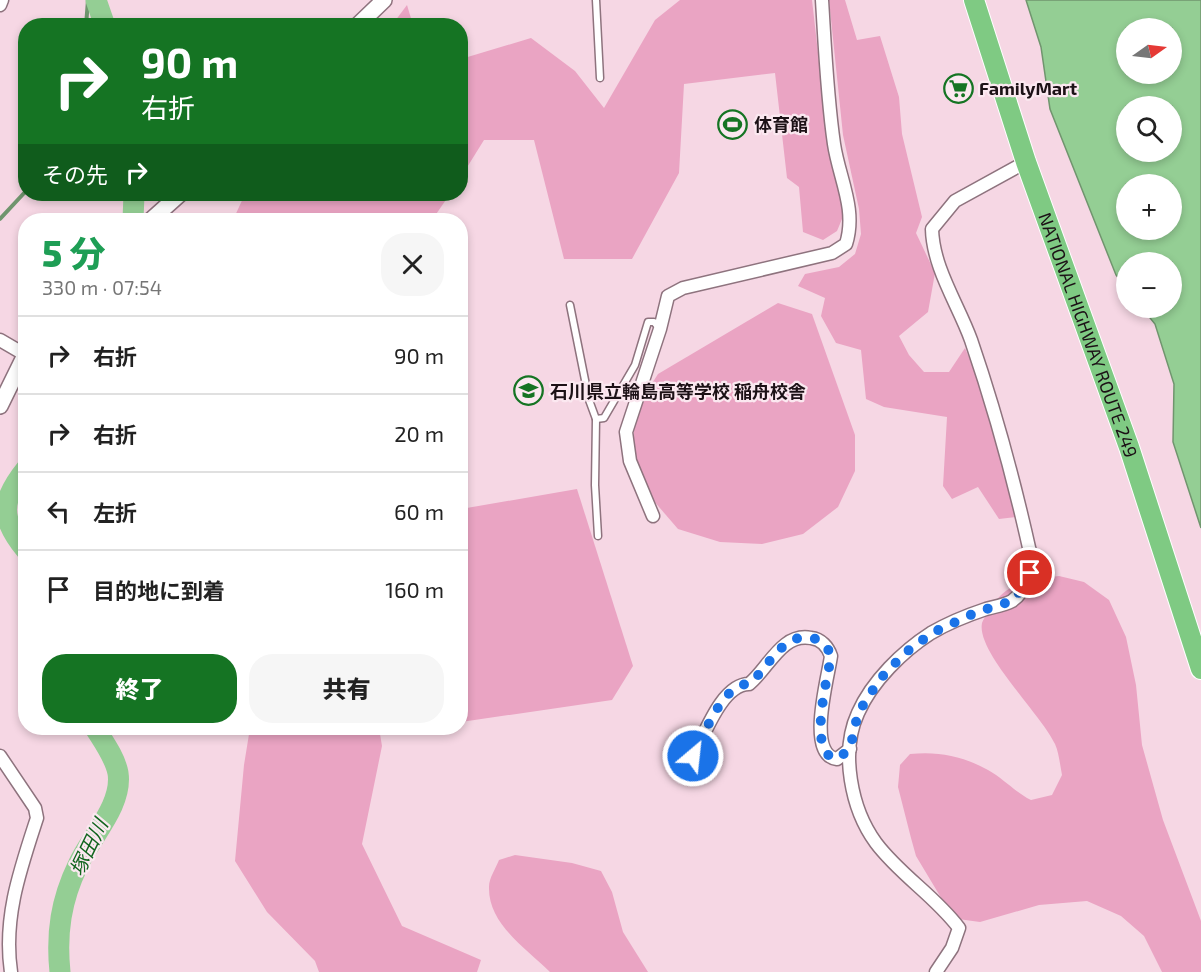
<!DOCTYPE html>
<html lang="ja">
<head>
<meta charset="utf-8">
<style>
  :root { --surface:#fff; --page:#f6f6f6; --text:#222; --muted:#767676; --line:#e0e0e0; --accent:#157423 }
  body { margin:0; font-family:"Exo 2","Noto Sans JP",sans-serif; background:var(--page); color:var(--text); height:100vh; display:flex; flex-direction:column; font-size:22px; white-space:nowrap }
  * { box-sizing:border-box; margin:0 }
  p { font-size:20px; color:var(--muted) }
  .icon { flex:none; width:33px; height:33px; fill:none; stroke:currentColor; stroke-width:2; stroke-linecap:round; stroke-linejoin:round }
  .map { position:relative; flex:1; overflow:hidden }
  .details { position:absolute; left:18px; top:213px; width:450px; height:522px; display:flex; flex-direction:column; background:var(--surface); border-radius:24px; box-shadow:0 3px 9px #0003 }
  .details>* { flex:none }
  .guide { position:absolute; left:18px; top:18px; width:450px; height:183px; border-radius:24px; box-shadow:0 3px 9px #0003; background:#157423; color:#fff; overflow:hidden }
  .needle { width:39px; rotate:76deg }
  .controls { position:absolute; left:1116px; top:18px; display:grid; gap:12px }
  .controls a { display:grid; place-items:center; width:66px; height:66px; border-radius:50%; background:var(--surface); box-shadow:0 3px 9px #0003; font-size:30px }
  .pin { position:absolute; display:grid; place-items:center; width:51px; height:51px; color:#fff; margin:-26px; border:3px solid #fff; border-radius:50%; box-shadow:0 2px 6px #0007 }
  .me { position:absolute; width:66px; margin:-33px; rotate:28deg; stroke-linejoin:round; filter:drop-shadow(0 0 4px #0008) }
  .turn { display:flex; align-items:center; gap:21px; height:126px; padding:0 24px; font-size:27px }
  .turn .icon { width:78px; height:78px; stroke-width:2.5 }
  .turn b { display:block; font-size:42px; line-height:51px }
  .then { display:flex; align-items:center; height:57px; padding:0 24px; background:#0003; gap:12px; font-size:22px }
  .round { display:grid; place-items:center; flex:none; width:63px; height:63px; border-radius:24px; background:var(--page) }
  .summary { display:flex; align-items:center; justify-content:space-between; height:102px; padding:0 24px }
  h1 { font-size:36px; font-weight:800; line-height:45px; color:#1e9e55 }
  .cta { display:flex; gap:12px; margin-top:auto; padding:12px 24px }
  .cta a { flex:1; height:69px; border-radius:24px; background:var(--accent); color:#fff; font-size:24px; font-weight:800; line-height:69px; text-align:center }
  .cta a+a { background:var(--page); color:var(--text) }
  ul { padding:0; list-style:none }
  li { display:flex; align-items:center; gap:18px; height:78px; padding:0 24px; border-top:2px solid var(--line) }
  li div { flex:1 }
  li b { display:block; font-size:22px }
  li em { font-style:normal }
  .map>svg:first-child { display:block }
  .green { fill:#eaa4c3 }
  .water { fill:#94ce94; stroke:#70956e; stroke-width:1.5; fill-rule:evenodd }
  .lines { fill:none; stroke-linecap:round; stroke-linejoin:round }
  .stream { stroke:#70956e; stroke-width:4 }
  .river { stroke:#94ce94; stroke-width:21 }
  .service-casing { stroke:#8e737e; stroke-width:9 }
  .minor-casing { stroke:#8e737e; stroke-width:15 }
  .tertiary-casing { stroke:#8e737e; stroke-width:18 }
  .trunk-casing { stroke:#fff; stroke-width:22 }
  .service { stroke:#fff; stroke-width:6 }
  .minor { stroke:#fff; stroke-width:12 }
  .tertiary { stroke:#fff; stroke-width:15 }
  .trunk { stroke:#7fca83; stroke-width:20 }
  .route { stroke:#1a73e8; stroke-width:10; stroke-dasharray:0 18 }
  .labels { text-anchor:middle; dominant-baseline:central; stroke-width:4.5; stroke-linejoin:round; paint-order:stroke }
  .poi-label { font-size:18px; font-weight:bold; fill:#1c1116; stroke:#fbe8f0; text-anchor:start }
  .street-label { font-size:18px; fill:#1c1116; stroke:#fbe8f0 }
  .water-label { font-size:20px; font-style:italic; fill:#11651e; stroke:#fbe8f0 }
</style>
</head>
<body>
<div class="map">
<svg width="1201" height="972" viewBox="0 0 1201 972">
  <rect width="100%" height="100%" fill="#f6d7e4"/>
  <g class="green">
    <polygon points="680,0 812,0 829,150 842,200 842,219 837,231 823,240 803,232 799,187 787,178 775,73 684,84 679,173 632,259 564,259 534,140 484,140 461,177 461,59 531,38 575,71 604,108 655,20"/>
    <polygon points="829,0 845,0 857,40 880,36 899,97 902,134 922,217 916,233 935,273 928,312 899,336 909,355 924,372 949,372 965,348 986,397 1016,517 999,519 978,487 952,499 943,486 947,417 884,407 866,399 861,350 836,343 821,316 825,298 798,286 805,274 839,267 855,254 861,234 859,209 843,135"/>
    <polygon points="407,5 413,25 392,25"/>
    <polygon points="245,194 450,194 432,220 233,220"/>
    <polygon points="778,303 812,314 855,435 855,471 838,507 803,534 762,544 720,542 678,529 653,500 633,455 635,410 658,374"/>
    <polygon points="577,489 633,666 612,700 461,722 461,509"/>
    <path d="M 1059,576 L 1084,582 L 1109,600 L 1126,637 L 1136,685 L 1142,745 L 1163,820 L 1201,921 L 1201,972 L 1162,972 L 1144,936 L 1121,916 L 1087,901 L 1039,905 L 980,922 L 958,919 L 943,901 L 916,856 L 911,838 L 898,787 L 900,765 L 910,754 C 938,751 963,756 988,770 C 1004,779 1015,792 1031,800 L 1052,795 L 1062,775 C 1060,765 1059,753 1055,744 C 1041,714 976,652 982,623 C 983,619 987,615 989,611 C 1005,582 1028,580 1059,576 Z"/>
    <polygon points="250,728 379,728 382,746 362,844 402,926 481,960 477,972 319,972 315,961 267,912 235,861 244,765"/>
    <path d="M 515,855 L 572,863 L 601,871 L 612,892 L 623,932 L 648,972 L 550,972 C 526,948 488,924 489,887 C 489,878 496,868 499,860 Z"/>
  </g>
  <path class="water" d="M 1026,0 L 1201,0 L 1201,528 L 1173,442 L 1174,384 L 1155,324 L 1142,308 L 1172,308 L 1172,262 L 1126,262 L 1126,288 L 1116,275 L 1050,109 L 1041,47 ZM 1126,28 L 1172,28 L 1172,74 L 1126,74 ZM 1126,106 L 1172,106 L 1172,152 L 1126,152 ZM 1126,184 L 1172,184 L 1172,230 L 1126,230 Z"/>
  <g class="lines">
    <g class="stream">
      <polyline points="86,26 88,0"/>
      <polyline points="0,219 26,191"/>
    </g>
    <g class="river">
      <polyline points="96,0 105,26"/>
      <polyline points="133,220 134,194"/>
      <path d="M 26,469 C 0,501 0,519 26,550"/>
      <path d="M 60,972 C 56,933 61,900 78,865 C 90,838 123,805 118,773 C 115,757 103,741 95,728"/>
    </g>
    <defs>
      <g id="service">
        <polyline points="596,0 600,78"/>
        <polyline points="570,305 589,400 596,419 604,418 635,365 648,322 654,322 660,329"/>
        <polyline points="596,419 595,485 598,536"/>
      </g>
      <g id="minor">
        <polyline points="0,5 2,0"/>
        <polyline points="0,340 24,354"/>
        <path d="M 653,516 L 630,461 L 626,432 L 660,329 L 668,296 L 683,288 L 832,253 L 846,244 C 857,209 839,178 834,144 C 827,96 825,48 822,0"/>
        <path d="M 0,756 L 35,808 L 37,818 C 20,870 3,918 11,972"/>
        <path d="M 693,756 C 705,734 722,684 749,684 C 768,669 782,632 811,638 C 821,639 828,647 831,656 C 828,678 806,755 837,759 L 850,749"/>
        <path d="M 936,972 L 952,948 L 959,928 C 935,896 900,875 876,843 C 851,809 840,752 858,713 C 872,681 903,651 931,633 C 948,623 968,615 986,609 C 993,607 1005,605 1012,601 C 1028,590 1030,570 1030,552 C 1014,480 995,410 971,340 C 958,304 933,268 932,229 L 955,201 L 1026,162"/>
      </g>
      <g id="tertiary">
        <polyline points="357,26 384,0"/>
        <polyline points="151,220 180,194"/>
        <polyline points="0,406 26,353"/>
      </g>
      <g id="trunk">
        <path id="s1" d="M 974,0 L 1026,162 L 1129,447 L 1201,669"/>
      </g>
    </defs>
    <use href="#service" class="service-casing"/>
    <use href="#minor" class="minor-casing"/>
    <use href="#tertiary" class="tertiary-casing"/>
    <use href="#trunk" class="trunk-casing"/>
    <use href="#service" class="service"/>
    <use href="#minor" class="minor"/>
    <use href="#tertiary" class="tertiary"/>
    <use href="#trunk" class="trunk"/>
  </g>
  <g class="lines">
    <path class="route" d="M 693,756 C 705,734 722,684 749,684 C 768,669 782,632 811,638 C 821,639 828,647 831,656 C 828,678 806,755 837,759 L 850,749 L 858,713 L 880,679 L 905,653 L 932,633 L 977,612 L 1012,601 L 1025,585 L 1030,573"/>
  </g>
  <defs>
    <symbol id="supermarket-ring" viewBox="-11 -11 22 22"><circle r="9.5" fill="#fbe8f0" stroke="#157423" stroke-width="1.5"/><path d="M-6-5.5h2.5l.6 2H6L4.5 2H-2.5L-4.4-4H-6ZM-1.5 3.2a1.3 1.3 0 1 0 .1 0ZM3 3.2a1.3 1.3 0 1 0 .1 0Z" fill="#157423"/></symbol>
    <symbol id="stadium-ring" viewBox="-11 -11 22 22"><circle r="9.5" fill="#fbe8f0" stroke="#157423" stroke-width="1.5"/><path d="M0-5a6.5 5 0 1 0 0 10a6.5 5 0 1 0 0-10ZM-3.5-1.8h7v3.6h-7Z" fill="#157423"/></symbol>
    <symbol id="school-ring" viewBox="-11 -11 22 22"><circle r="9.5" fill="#fbe8f0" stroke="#157423" stroke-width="1.5"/><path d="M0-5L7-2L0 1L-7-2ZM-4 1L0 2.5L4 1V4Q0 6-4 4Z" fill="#157423"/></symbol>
  </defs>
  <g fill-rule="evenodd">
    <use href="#supermarket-ring" x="942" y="72" width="33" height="33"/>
    <use href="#stadium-ring" x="716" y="108" width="33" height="33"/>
    <use href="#school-ring" x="512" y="374" width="33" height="33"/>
  </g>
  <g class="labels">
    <g class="poi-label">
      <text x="979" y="88">FamilyMart</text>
      <text x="754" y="124">体育館</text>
      <text x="550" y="391">石川県立輪島高等学校 稲舟校舎</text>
    </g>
    <g class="street-label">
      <text stroke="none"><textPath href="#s1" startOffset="354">NATIONAL HIGHWAY ROUTE 249</textPath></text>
    </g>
    <g class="water-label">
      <text transform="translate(88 847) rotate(-64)">塚田川</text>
    </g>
  </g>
</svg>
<div class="controls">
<a><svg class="needle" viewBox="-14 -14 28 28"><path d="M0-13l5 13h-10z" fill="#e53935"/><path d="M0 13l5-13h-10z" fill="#767676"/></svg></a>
<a><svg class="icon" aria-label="search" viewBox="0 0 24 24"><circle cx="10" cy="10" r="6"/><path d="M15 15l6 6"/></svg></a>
<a>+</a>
<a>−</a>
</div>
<div class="pin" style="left:1030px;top:573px;background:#d93025"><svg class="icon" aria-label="arrive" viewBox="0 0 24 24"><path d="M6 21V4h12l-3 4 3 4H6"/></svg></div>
<svg class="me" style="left:693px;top:756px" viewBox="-20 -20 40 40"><circle r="17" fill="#1a73e8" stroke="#fff" stroke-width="3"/><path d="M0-11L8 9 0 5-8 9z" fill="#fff"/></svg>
<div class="guide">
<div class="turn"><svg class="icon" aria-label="right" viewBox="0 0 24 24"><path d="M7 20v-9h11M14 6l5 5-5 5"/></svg><div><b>90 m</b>右折</div></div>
<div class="then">その先<svg class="icon" aria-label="right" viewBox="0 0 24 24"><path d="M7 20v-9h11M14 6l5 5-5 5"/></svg></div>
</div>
<section class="details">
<div class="summary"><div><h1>5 分</h1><p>330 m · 07:54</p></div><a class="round"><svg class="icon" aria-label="close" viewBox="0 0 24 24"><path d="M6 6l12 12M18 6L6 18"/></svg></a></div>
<ul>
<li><svg class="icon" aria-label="right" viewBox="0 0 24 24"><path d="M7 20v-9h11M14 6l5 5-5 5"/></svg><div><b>右折</b></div><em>90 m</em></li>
<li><svg class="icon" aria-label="right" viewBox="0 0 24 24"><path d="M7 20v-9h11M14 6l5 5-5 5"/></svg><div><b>右折</b></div><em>20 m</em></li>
<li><svg class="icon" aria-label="left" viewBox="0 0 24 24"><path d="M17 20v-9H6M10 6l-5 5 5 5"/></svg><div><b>左折</b></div><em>60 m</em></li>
<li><svg class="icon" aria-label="arrive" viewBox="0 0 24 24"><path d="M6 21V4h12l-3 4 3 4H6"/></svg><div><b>目的地に到着</b></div><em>160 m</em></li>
</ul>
<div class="cta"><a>終了</a><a>共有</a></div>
</section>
</div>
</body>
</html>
